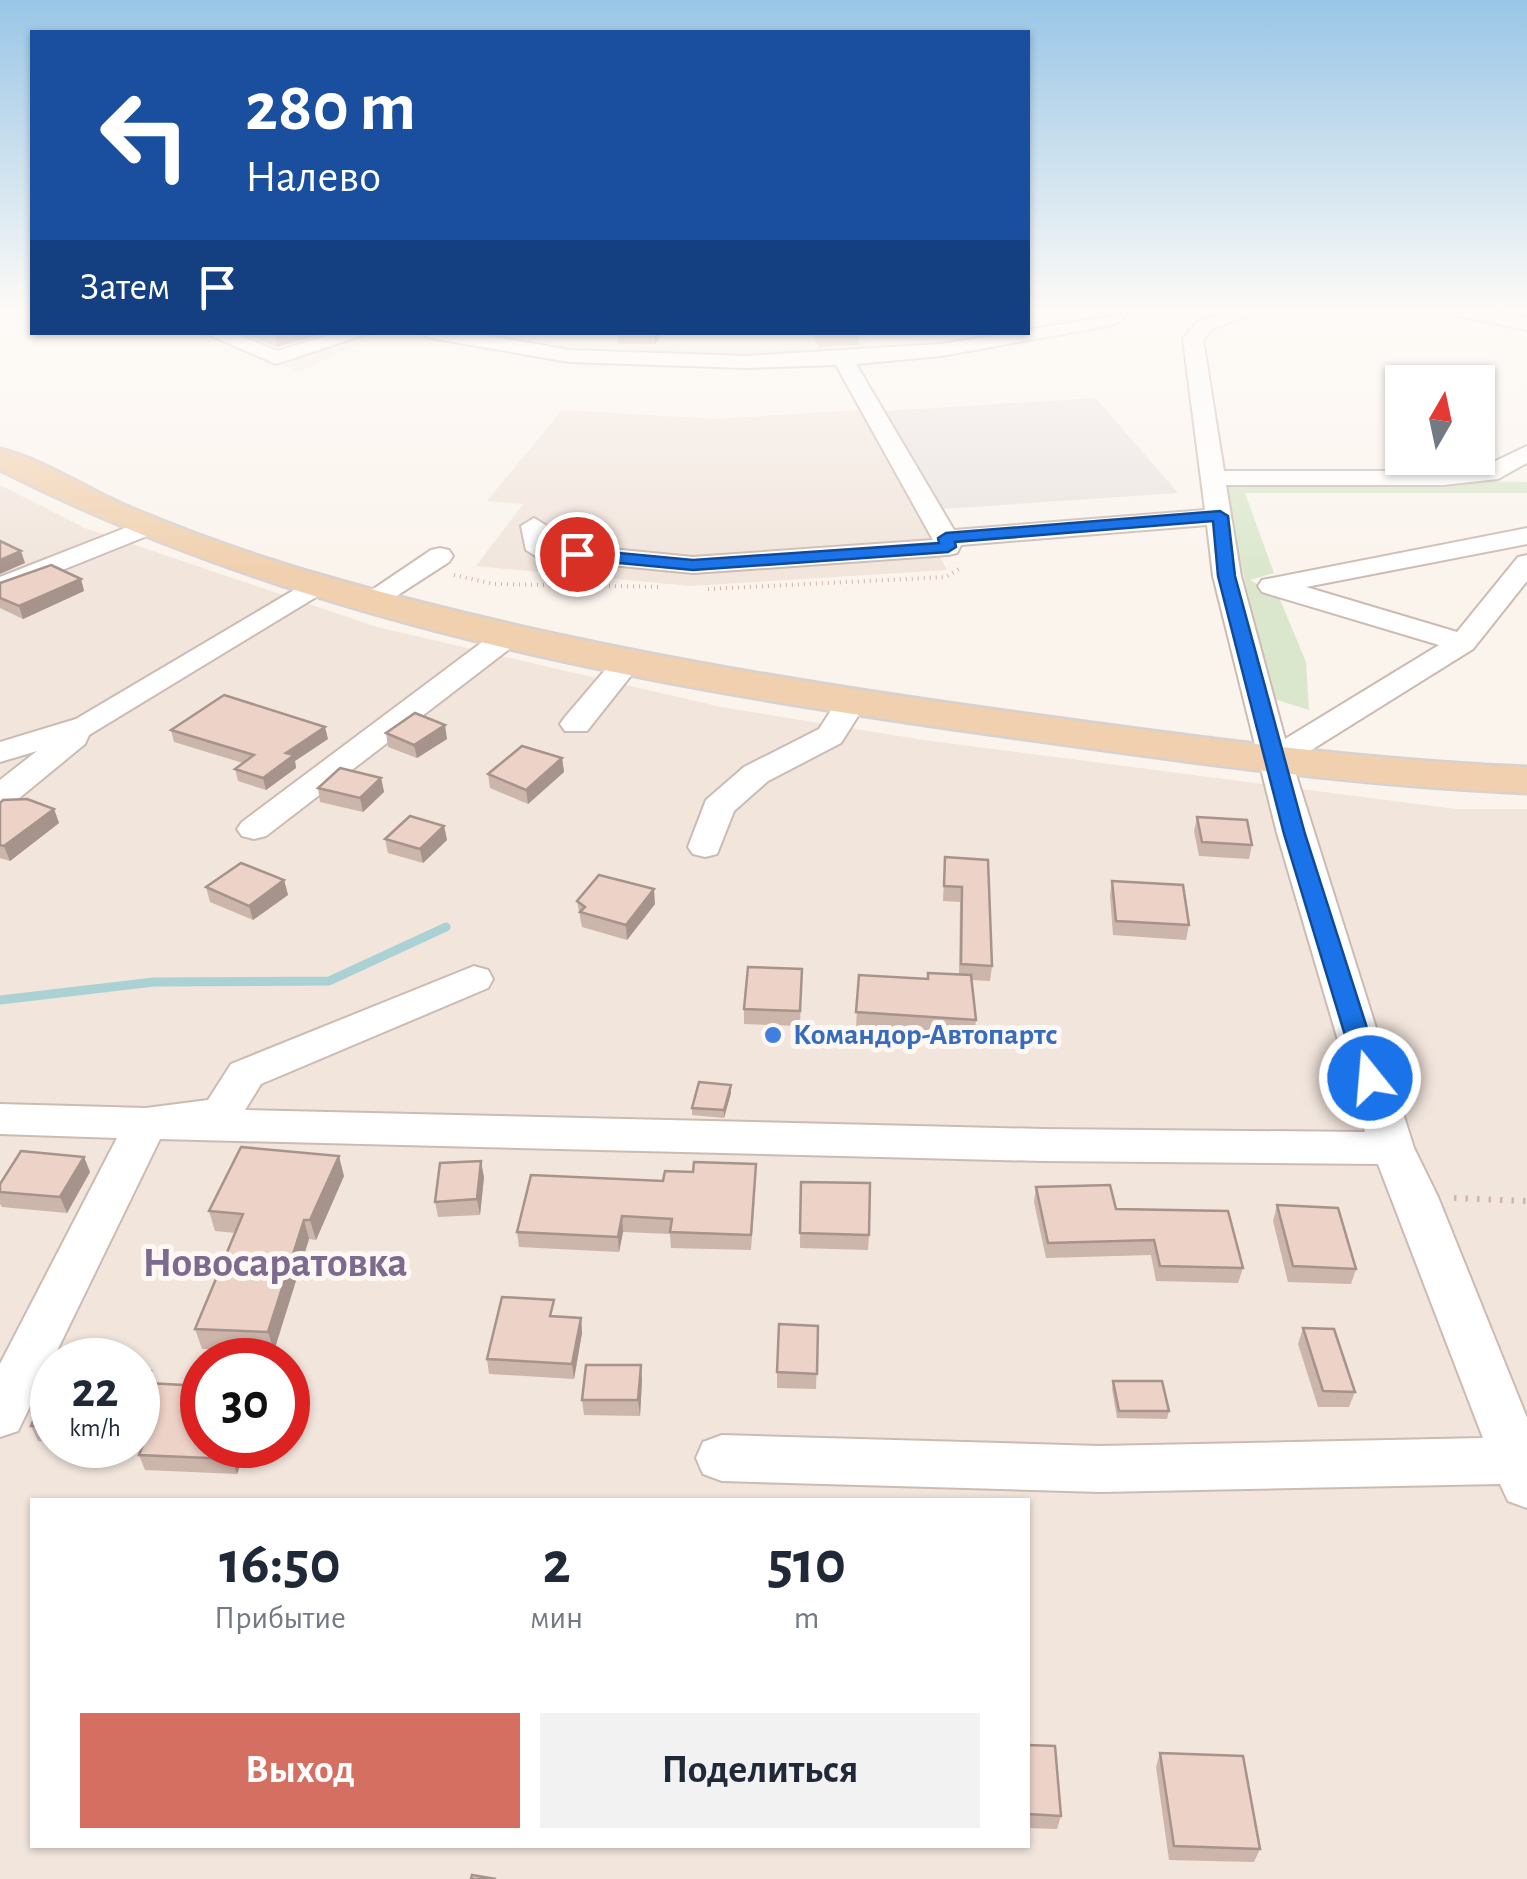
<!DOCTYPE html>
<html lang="ru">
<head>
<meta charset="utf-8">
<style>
  :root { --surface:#fff; --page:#f2f2f3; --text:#1f2937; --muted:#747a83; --accent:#d46f62 }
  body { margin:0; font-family:"Alegreya Sans",sans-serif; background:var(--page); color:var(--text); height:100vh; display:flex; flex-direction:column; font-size:38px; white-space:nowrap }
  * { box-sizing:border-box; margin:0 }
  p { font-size:32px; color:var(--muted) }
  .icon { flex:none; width:55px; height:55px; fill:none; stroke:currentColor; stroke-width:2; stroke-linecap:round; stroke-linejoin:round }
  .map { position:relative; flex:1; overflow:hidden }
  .sheet { position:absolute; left:30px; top:1498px; width:1000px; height:350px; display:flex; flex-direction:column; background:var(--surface); border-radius:0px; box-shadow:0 2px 8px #0004 }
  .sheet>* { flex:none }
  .banner { position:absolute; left:30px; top:30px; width:1000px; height:305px; border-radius:0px; box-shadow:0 2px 8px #0004; background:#1a4fa0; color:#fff; overflow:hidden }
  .needle { width:65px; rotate:9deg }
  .buttons { position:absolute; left:1385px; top:365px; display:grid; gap:20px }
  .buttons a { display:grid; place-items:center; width:110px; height:110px; border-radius:0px; background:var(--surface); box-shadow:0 2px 8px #0004; font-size:50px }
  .speed { position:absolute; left:30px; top:1338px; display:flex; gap:20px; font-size:50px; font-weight:700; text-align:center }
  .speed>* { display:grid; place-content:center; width:130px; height:130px; border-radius:50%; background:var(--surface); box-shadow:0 2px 8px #0004; line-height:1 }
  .speed small { font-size:25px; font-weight:400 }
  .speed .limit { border:15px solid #d22; background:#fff; color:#111 }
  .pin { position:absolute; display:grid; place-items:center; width:85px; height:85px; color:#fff; margin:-42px; border:5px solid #fff; border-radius:50%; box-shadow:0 2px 10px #0007 }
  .me { position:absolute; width:110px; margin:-55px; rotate:343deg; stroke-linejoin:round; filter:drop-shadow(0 0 8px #0008) }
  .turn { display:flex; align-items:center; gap:35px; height:210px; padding:0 50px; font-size:45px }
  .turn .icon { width:130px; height:130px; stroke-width:2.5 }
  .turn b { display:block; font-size:70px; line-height:85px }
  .then { display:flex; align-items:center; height:95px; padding:0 50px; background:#0003; gap:20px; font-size:38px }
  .eta { display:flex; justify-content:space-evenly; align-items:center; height:170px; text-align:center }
  .eta b { font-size:60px; font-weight:700; line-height:70px }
  .cta { display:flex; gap:20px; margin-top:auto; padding:20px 50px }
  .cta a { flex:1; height:115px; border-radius:0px; background:var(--accent); color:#fff; font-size:40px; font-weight:700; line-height:115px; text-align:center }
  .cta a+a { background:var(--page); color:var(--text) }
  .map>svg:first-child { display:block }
  .residential { fill:#f1e5dc; fill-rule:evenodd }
  .industrial { fill:#ebe4e1 }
  .green { fill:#dae7cc }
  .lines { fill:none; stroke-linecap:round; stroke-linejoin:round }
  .stream { stroke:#aad1d3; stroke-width:9 }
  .minor-casing { stroke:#ccbbb3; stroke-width:4 }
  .major-casing { stroke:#d8d1cf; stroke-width:5 }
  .path-far1 { stroke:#d2b5aa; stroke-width:4; stroke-dasharray:1 5; stroke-linecap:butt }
  .path { stroke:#d2b5aa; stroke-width:6; stroke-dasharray:2.5 9; stroke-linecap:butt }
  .minor { fill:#fff; fill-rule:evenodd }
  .major { fill:#f0d0ae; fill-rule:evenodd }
  .wall { fill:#ccb5ab }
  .shaded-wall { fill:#a6938b }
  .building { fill:#edd2c7; stroke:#a6938b; stroke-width:2.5 }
  .route { fill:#1a73e8; stroke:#114b97; stroke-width:2.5 }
  .shop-dot { fill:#3f7fe0; stroke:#fdf8f3; stroke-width:4 }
  .labels { text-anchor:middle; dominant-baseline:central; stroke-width:10; stroke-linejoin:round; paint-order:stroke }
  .shop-label { font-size:30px; font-weight:bold; fill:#366cbe; stroke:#fdf8f3; text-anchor:start }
  .near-quarter-label { font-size:42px; font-weight:bold; fill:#7e6a8e; stroke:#fdf8f3 }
</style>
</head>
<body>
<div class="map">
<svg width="1527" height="1879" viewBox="0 0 1527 1879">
  <rect width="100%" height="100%" fill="#fbf4ed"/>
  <g class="residential">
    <polygon points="864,332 878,354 743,366 464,342 413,333"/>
    <polygon points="203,333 382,333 300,372"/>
    <polygon points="562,410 716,419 859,410 947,570 691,586 476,566 523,504 487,501"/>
    <path d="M 0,485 L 85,528 L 377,627 L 721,707 L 924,740 L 1456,809 L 1527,809 L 1527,1879 L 0,1879 ZM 52,1360 L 138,1360 L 138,1445 L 52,1445 ZM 202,1360 L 288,1360 L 288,1445 L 202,1445 ZM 32,1500 L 1028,1500 L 1028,1845 L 32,1845 Z"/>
  </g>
  <polygon class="industrial" points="1096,398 1178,493 943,509 886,411"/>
  <polygon class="green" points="1410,480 1527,482 1527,493 1245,493 1274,573 1250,580 1279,597 1306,662 1309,710 1271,698 1224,487"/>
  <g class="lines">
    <polyline class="stream" points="0,1000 154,982 329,981 446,927"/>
    <defs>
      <g id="minor">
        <polygon points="1232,310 1262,310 1212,329 1203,340 1224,471 1443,471 1483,467 1527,446 1527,463 1498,479 1443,485 1226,485 1241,576 1285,739 1439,645 1262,592 1258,586 1262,580 1527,528 1527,544 1306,587 1457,632 1518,557 1527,555 1527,581 1473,649 1292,762 1414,1148 1438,1197 1527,1418 1527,1508 1508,1501 1500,1484 1100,1492 722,1481 703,1474 696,1458 703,1442 722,1435 1100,1446 1483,1438 1378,1164 1043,1161 160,1139 18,1431 0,1437 0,1364 117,1138 0,1134 0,1104 146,1108 208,1100 231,1064 474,966 488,970 493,979 488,988 261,1084 245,1110 1043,1129 1365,1132 1277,833 1213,576 1207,525 961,545 957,553 948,555 693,573 539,558 526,550 521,526 534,518 547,526 551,543 693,557 933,540 836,365 746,368 569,362 430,338 420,332 468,332 569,350 746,356 941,344 1120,315 1123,319 1113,325 941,356 856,364 954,530 1205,510 1183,339 1198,321"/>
        <polygon points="1448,310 1487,310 1527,318 1527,330 1451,314"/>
        <polygon points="202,332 231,332 277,351 339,332 372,332 276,364"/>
        <polygon points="148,519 161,527 157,532 0,595 0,577"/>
        <polygon points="440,548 449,550 453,556 449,562 381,606 361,606 357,600 431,550"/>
        <polygon points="316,577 330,585 326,591 89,735 85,744 12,804 0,807 0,780 37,751 0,762 0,742 76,719"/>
        <polygon points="507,628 517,631 521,637 517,643 266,836 254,839 242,836 237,829 242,822 497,631"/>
        <polygon points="627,653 637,656 642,662 637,668 587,731 565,731 560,724 565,717 617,656"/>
        <polygon points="852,693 863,695 867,702 841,743 768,781 734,811 717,854 705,857 693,854 688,847 706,800 744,767 819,729 841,695"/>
      </g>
      <path id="major" d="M 0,449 C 42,459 82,486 122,504 C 194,535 269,561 345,582 C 576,647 811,685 1049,717 C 1208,739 1366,760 1527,767 L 1527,793 C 1356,786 1187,762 1017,738 C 670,690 316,630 0,470 Z"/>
    </defs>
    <use href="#minor" class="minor-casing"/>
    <use href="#major" class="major-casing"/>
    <g class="path-far1">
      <polyline points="454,575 494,584 662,587"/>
      <polyline points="708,589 946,577 959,569"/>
    </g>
    <polyline class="path" points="1454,1198 1527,1201"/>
    <use href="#minor" class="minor"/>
    <use href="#major" class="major"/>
  </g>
  <g class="wall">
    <polygon points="238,332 329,332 277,347"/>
    <polygon points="618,332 663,332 655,344 618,344"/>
    <polygon points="810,332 859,332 858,345 819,347"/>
    <polygon points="81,579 84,591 23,619 0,608 0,583"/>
    <polygon points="171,730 328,739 295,761 296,768 266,790 238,781 235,769 243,763 174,742"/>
    <polygon points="386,733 447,739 417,758 388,747"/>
    <polygon points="562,758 564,772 528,804 490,788 488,774"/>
    <polygon points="381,778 384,792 363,812 320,802 318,788"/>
    <polygon points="0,803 54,809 59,823 10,861 0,858"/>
    <polygon points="1197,817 1252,845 1249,859 1199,856 1194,831"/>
    <polygon points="444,826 447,840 423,863 388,853 385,839"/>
    <polygon points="945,857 988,860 992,966 990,981 972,980 976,1020 974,1035 856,1027 859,975 928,979 959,974 960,902 943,901"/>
    <polygon points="284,880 288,895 253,920 210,902 206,887"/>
    <polygon points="1112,881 1189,925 1186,940 1113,935 1110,895"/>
    <polygon points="577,901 655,904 627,940 582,927"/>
    <polygon points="802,969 800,1026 744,1024 744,1009"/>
    <polygon points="731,1085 731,1093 724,1118 692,1115 692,1108"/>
    <polygon points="84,1157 90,1172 67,1213 2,1207 0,1204 0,1184"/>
    <polygon points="344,1176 316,1240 309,1239 274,1351 202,1349 195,1329 235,1233 215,1231 209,1211"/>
    <polygon points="484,1177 480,1215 438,1217 435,1202"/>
    <polygon points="756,1179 751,1250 671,1248 670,1234 623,1232 619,1252 519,1247 517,1232 663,1181"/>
    <polygon points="801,1182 869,1235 868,1250 800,1248"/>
    <polygon points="1036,1187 1116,1209 1243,1268 1238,1283 1156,1281 1151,1255 1046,1258 1034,1202"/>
    <polygon points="1277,1205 1356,1269 1351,1284 1288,1282 1273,1221"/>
    <polygon points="556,1316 581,1318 582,1333 574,1379 489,1374 487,1359"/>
    <polygon points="818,1326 816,1389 777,1388 777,1372"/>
    <polygon points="1303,1328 1355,1392 1349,1407 1318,1407 1298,1344"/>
    <polygon points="138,1370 156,1383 202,1445 247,1445 237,1474 145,1470 139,1455 144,1442 138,1442"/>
    <polygon points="52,1375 52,1442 38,1441 31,1426"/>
    <polygon points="642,1380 640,1416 584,1415 582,1400"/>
    <polygon points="1113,1381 1169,1411 1167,1419 1117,1418 1112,1389"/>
    <polygon points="1028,1745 1061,1816 1057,1829 1028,1828"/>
    <polygon points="1160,1753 1260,1849 1254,1862 1169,1860 1156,1767"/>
  </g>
  <g class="shaded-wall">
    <polygon points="274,332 329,332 277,347"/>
    <polygon points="655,332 663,332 655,344"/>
    <polygon points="21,551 25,563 0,574 0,560"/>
    <polygon points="81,579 84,591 23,619 19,606"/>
    <polygon points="445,725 447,739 417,758 414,745"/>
    <polygon points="325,727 328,739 295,761 296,768 266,790 263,778 286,753"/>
    <polygon points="562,758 564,772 528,804 526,790"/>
    <polygon points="381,778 384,792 363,812 360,798"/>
    <polygon points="54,809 59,823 10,861 4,846"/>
    <polygon points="444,826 447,840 423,863 420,849"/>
    <polygon points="284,880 288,895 253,920 249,906"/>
    <polygon points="654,889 655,904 627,940 626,925"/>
    <polygon points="731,1085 731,1093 724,1118 724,1110"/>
    <polygon points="339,1156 344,1176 316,1240 310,1220"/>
    <polygon points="84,1157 90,1172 67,1213 60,1197"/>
    <polygon points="481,1161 484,1177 480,1215 477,1199"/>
    <polygon points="622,1216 623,1232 619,1252 618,1237"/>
    <polygon points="304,1220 309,1239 274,1351 268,1332"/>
    <polygon points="581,1318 582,1333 574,1379 572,1364"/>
    <polygon points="641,1365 642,1380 640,1416 638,1400"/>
    <polygon points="151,1371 157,1386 147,1383"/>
    <polygon points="236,1445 247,1445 237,1474 232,1459"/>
  </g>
  <g class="building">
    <polygon points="0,541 21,551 0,560"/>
    <polygon points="51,565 81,579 19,606 0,598 0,583"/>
    <polygon points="224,695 325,727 286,753 294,755 263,778 235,769 254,755 171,730"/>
    <polygon points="415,713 445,725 414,745 386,733"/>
    <polygon points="522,746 562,758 526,790 488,774"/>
    <polygon points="340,768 381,778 360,798 318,788"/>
    <polygon points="27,799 54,809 4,846 0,845 0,803 3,800"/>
    <polygon points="410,816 444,826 420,849 385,839"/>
    <polygon points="1197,817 1247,820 1252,845 1202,842"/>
    <polygon points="945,857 988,860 992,966 961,964 962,887 944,886"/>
    <polygon points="241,863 284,880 249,906 206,887"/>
    <polygon points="599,875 654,889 626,925 580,912 585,907 577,901"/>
    <polygon points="1112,881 1183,885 1189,925 1116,921"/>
    <polygon points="748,967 802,969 800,1011 744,1009"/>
    <polygon points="928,973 971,975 976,1020 856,1012 859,975 928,979"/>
    <polygon points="699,1082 731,1085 724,1110 692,1108"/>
    <polygon points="241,1147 339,1156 310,1220 304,1220 268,1332 195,1329 243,1214 209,1211"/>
    <polygon points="21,1151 84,1157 60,1197 0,1192 0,1184"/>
    <polygon points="481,1161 477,1199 435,1202 440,1163"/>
    <polygon points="694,1162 756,1164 751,1235 670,1232 672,1219 622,1216 618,1237 517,1232 531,1175 663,1181 665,1171 693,1172"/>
    <polygon points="801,1182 870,1183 869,1235 800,1233"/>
    <polygon points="1110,1185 1116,1209 1228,1211 1243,1268 1160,1266 1154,1240 1048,1243 1036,1187"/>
    <polygon points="1277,1205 1338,1208 1356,1269 1293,1266"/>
    <polygon points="502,1297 554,1300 550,1316 581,1318 572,1364 487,1359"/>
    <polygon points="779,1324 818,1326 817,1374 777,1372"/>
    <polygon points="1303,1328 1334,1329 1355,1392 1323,1391"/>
    <polygon points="586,1365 641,1365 638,1400 582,1400"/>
    <polygon points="138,1370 151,1371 147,1383 202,1386 202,1445 236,1445 232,1459 139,1455 150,1427 138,1427"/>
    <polygon points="52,1375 52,1426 31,1426"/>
    <polygon points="1113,1381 1162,1381 1169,1411 1119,1411"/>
    <polygon points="1028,1745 1055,1746 1061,1816 1028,1814"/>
    <polygon points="1160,1753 1243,1756 1260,1849 1174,1846"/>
    <polygon points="472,1875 496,1879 471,1879"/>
  </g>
  <linearGradient id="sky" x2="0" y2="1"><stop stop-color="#99c6e6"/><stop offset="0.54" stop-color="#fdfaf7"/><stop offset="1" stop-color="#fdfaf7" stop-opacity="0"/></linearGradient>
  <rect width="1527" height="573" fill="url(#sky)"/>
  <polygon class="route" points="1220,511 1228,516 1235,576 1305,834 1383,1078 1370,1087 1358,1078 1284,834 1218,576 1213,521 955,542 956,547 948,552 693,570 577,559 569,554 577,549 693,560 939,543 938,538 946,533"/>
  <circle class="shop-dot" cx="773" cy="1035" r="10"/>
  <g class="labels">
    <g class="shop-label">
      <text x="793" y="1035">Командор-Автопартс</text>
    </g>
    <g class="near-quarter-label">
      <text x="275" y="1263">Новосаратовка</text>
    </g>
  </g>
</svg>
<div class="buttons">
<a><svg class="needle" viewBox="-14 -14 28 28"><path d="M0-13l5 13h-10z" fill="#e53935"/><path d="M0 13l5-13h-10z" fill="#747a83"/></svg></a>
</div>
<div class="speed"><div>22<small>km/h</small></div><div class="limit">30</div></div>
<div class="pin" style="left:577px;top:554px;background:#d93025"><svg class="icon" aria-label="arrive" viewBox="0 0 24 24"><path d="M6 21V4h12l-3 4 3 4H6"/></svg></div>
<svg class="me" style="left:1370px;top:1078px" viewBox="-20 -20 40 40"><circle r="17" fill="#1a73e8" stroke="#fff" stroke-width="3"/><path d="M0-11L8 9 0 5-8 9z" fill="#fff"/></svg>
<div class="banner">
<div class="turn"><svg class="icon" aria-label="left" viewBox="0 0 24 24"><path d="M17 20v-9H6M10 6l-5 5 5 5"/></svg><div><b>280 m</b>Налево</div></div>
<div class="then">Затем<svg class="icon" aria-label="arrive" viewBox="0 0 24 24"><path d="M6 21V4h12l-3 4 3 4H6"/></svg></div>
</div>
<section class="sheet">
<div class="eta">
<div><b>16:50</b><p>Прибытие</p></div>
<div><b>2</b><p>мин</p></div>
<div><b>510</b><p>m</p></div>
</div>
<div class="cta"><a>Выход</a><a>Поделиться</a></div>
</section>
</div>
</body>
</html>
